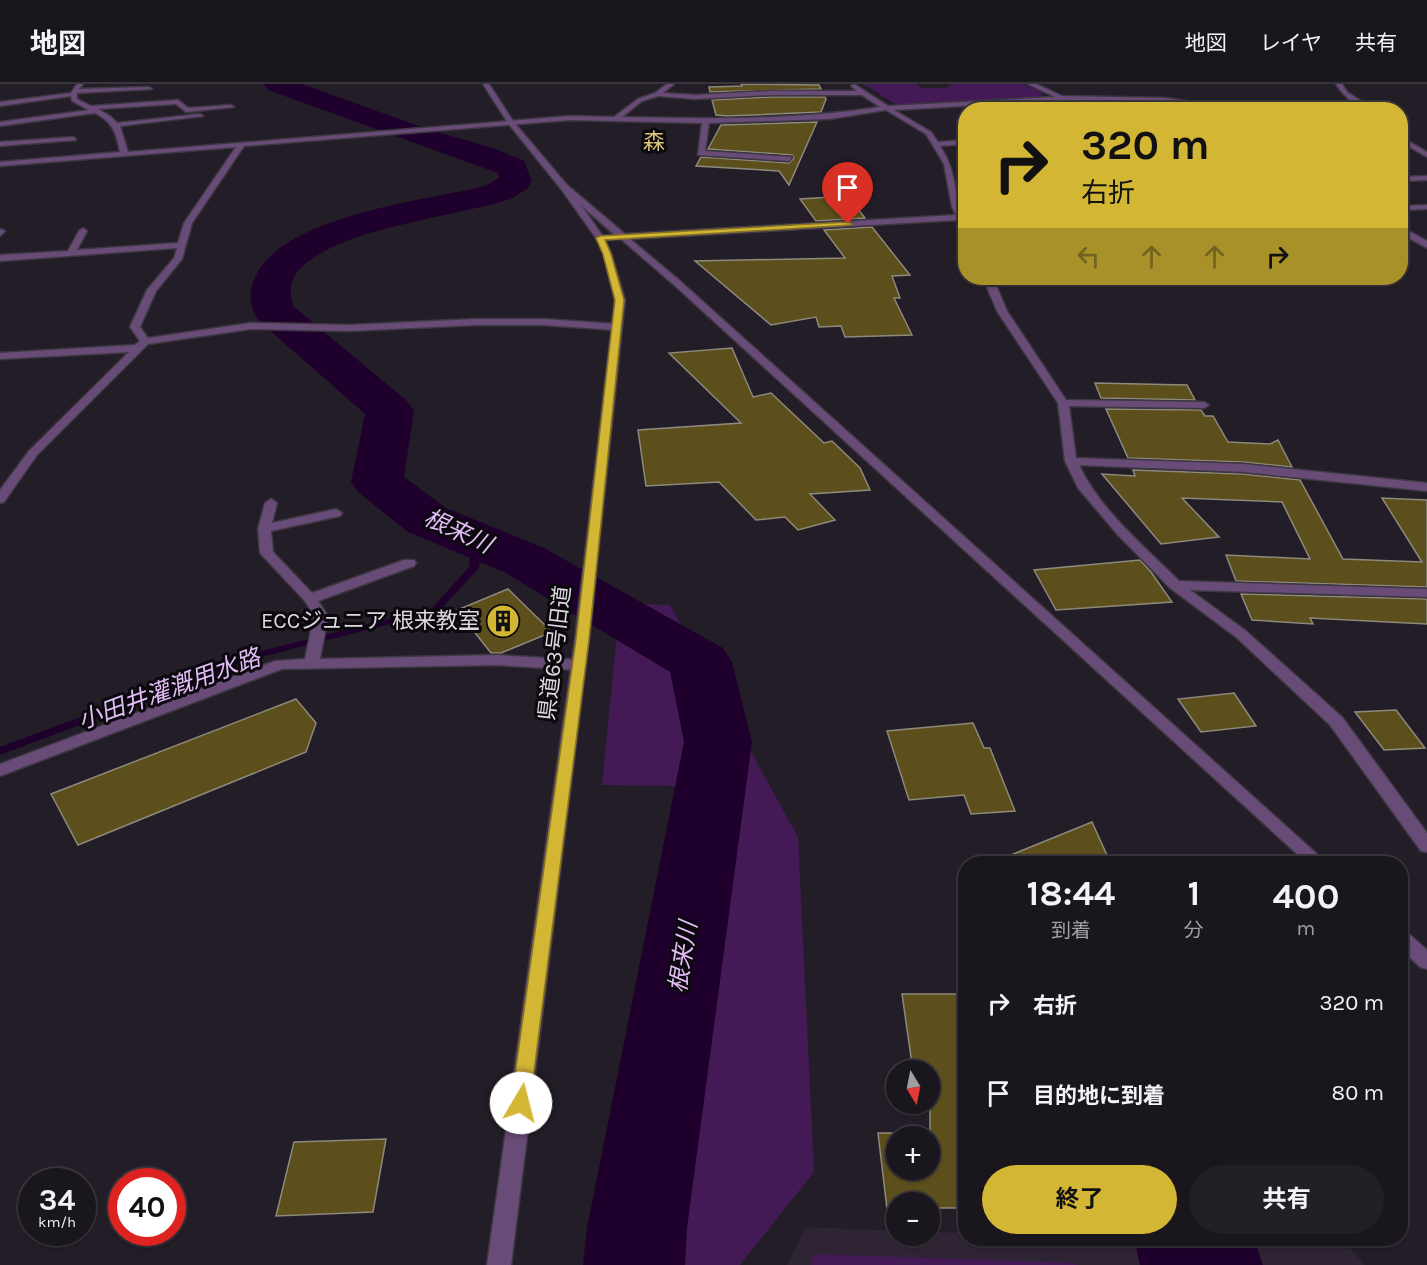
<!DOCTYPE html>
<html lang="ja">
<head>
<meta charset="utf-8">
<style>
  :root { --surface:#1a161d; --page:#231f26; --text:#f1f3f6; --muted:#9f9fa4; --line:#38353b; --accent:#d4b635 }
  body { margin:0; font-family:Karla,"Noto Sans JP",sans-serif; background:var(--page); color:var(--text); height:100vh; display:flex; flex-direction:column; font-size:22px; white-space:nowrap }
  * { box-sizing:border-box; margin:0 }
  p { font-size:20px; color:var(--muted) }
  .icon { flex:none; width:33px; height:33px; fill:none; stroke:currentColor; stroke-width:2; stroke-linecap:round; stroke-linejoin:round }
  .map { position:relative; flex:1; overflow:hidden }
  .details { position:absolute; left:958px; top:772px; width:450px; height:390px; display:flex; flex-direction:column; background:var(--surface); border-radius:24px; box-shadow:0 2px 4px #0004,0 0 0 2px var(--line) }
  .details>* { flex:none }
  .top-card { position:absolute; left:958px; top:18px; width:450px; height:183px; border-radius:24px; box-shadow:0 2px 4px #0004,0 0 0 2px var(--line); background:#d4b635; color:#111; overflow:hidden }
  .needle { width:39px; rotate:170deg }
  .buttons { position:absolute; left:886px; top:976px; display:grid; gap:12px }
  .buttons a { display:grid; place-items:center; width:54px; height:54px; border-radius:50%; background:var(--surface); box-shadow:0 2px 4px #0004,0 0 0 2px var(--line); font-size:30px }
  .speed { position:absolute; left:18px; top:1084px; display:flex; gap:12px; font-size:30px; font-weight:700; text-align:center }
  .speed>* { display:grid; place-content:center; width:78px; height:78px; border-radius:50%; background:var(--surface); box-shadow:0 2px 4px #0004,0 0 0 2px var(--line); line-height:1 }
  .speed small { font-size:15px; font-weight:400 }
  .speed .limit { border:9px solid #d22; background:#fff; color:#111 }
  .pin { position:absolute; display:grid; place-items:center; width:51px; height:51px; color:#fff; margin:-62px -26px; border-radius:50% 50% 50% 0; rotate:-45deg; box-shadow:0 0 6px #0007 }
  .pin .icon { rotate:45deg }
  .me { position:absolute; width:66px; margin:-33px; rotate:8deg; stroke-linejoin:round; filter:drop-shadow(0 0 4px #0008) }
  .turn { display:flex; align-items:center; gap:21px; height:126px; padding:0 24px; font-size:27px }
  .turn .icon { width:78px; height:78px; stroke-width:2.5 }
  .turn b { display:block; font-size:42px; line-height:51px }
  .lanes { display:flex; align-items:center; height:57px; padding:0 24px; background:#0003; justify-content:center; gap:30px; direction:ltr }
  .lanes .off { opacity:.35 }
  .eta { display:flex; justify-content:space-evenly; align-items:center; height:102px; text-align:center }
  .eta b { font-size:36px; font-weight:700; line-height:42px }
  .primary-button { display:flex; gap:12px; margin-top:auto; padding:12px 24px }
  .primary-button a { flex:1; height:69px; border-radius:36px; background:var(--accent); color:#111; font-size:24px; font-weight:700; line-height:69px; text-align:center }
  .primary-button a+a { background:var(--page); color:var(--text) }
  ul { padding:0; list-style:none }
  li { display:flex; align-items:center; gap:18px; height:90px; padding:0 24px }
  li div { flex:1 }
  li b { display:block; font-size:22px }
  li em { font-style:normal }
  header { display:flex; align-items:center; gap:36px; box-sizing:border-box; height:84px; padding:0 30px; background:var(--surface); border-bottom:2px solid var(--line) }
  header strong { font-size:28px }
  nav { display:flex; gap:33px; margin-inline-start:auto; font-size:21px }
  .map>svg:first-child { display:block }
  .built { fill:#2e2433 }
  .green { fill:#441a56 }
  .water { fill:#1f002d }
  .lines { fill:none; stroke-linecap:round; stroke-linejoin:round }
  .stream { fill:#1f002d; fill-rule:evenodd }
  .river { fill:#1f002d; fill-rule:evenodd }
  .building { fill:#5c4f1c; stroke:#8d897c; stroke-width:1.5; fill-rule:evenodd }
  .minor-casing { stroke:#3d3741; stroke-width:3 }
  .tertiary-casing { stroke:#3d3741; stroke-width:3 }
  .minor { fill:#694b78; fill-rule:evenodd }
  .tertiary { fill:#694b78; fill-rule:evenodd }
  .route { fill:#d4b635; stroke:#8a7622; stroke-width:1.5 }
  .labels { text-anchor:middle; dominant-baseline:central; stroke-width:6; stroke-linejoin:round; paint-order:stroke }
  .far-quarter-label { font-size:22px; fill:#dbc679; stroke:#0b090d }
  .poi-label { font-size:22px; fill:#ddd8df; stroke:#0b090d; text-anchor:end }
  .street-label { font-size:22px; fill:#ddd8df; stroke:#0b090d }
  .water-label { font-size:24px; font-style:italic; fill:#e2bcf6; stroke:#0b090d }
</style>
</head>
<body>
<header>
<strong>地図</strong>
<nav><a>地図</a><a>レイヤ</a><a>共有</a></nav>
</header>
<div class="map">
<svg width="1427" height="1181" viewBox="0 0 1427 1181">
  <rect width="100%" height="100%" fill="#231d27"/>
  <polygon class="built" points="806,1143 897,1147 897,1152 930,1152 930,1148 966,1149 966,1155 1342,1155 1365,1181 787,1181"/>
  <g class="green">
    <polygon points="863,0 917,0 921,4 947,4 951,0 1024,0 1043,8 1036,23 981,24 899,22"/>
    <polygon points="620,519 670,521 798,753 814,1088 740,1181 663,1181 669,1120 721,859 731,745 674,702 602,701"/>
    <polygon points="813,1170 1076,1179 1077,1181 811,1181"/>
  </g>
  <polygon class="water" points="1134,1155 1254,1155 1263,1181 1140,1181"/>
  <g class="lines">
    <polygon class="stream" points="477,455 482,458 479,484 438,528 257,574 0,671 0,663 249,570 432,524 469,483 472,458"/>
    <path class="river" d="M 264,0 L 302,0 L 427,45 L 496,65 L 524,77 L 532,97 L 528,104 L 511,115 C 456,133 335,144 298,187 C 289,198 290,210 293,222 L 407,317 L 414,327 L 404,393 L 446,424 L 544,464 L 723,564 L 732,578 L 752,658 L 687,1144 L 685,1181 L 583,1181 L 587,1144 L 684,658 L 670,588 L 504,488 L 408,448 L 359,409 L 351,398 L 365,330 L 258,236 C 249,222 248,208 255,193 C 284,131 424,117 485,102 L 499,94 L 498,89 L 268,6 Z"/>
  </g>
  <g class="building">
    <polygon points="741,0 819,1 821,5 710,8 709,3 742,2"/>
    <polygon points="771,13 825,13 826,15 821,28 727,32 716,31 712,16"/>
    <polygon points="817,38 789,101 779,87 696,82 701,73 789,79 794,74 792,71 708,65 721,41"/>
    <polygon points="848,112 865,134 816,137 800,115"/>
    <polygon points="872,143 910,191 892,192 900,214 894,214 912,251 845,253 841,242 819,243 816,233 771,241 695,177 845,174 824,146"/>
    <polygon points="732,264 753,313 771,309 824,359 832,357 860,384 870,406 810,410 835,436 798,446 785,433 756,436 719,398 646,402 638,346 741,339 669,269"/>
    <polygon points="1095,299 1187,301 1195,316 1101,314"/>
    <polygon points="1106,325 1201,326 1205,332 1213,332 1228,358 1270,360 1278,356 1292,383 1243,378 1128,374"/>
    <polygon points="1133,386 1243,390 1300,396 1343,475 1422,478 1382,414 1427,416 1427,503 1236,497 1226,471 1310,475 1282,418 1182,414 1219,453 1161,460 1102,390 1135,392"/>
    <polygon points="1140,476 1151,488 1172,518 1056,526 1034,486"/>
    <polygon points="508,505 552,548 501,569 491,569 457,526"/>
    <polygon points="1241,510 1427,515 1427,540 1310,534 1313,540 1252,536"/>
    <polygon points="1234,609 1256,642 1201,648 1178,615"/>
    <polygon points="296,615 316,639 306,668 78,761 51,710"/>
    <polygon points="1396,626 1425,664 1384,666 1355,628"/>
    <polygon points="973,639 984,664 990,664 1015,727 971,730 964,711 909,716 887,647"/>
    <polygon points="1092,738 1111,780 991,780 991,779"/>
    <path d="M 902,910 L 966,910 L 966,1124 L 930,1124 L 930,1119 L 897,1119 L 897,1125 L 887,1125 L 878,1049 L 930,1049 L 930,987 L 913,987 ZM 897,1053 L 930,1053 L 930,1086 L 897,1086 Z"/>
    <polygon points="386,1055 373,1128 276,1132 294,1058"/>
  </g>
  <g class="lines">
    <defs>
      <g id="minor">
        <path d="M 77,0 L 83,0 L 79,5 L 149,3 L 152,5 L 77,9 L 77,15 L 91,22 L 178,16 L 188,24 L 231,21 L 234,23 L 186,28 L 176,20 L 98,25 L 110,32 L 117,39 L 200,30 L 203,32 L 120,42 L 128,68 L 570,32 L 614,33 L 638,15 L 655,9 L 667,0 L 674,0 L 663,9 L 695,11 L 771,7 L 857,7 L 851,2 L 854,0 L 888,22 L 1055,13 L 1028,0 L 1036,0 L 1062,12 L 1165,14 L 1242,25 L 1221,26 L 1165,18 L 1066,16 L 894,26 L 931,48 L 938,58 L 966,56 L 966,60 L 940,62 C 956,87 952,97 960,122 C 963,131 966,136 966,146 L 963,145 L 958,136 L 630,155 L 679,196 L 1328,780 L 1308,780 L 673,200 L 621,155 L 597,156 L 597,152 L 615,151 L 560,103 L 567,101 L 625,150 L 956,131 L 952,123 L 944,80 L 926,50 L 886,26 L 830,35 L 709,39 L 705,67 L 792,73 L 789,77 L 698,71 L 702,39 L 570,36 L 244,62 L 192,139 L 182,175 L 156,207 L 140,243 L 148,254 L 251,239 L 349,241 L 476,235 L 544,235 L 616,240 L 621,243 L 616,246 L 544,241 L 476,241 L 349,247 L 251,245 L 148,260 L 37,371 L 4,418 L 0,419 L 0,406 L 29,367 L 129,268 L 0,275 L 0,269 L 135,261 L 140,257 L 130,243 L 147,206 L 174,174 L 177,164 L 0,177 L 0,171 L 68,167 L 79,147 L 83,144 L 87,147 L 77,166 L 178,159 L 184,139 L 236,63 L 0,82 L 0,78 L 120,68 C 116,49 113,38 95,29 L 0,42 L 0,38 L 89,26 L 72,17 L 71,12 L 0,22 L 0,18 L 71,9 ZM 771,11 L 862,11 L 880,23 C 795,36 708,35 622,33 L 642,17 L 658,12 L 695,15 Z"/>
        <path d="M 1336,0 L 1342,0 L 1347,8 L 1375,26 C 1359,26 1344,13 1336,0 Z"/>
        <polygon points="74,53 76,56 0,62 0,58"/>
        <polygon points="1401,53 1427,68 1427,73 1401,58"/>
        <polygon points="1427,92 1427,96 1401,97 1401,93"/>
        <polygon points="1427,121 1427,125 1401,126 1401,122"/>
        <polygon points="1401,143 1427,157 1427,164 1401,150"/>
        <polygon points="0,145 5,147 0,152"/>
        <path d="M 983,194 L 993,194 L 1007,227 L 1066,316 L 1204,318 L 1209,321 L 1204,324 L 1069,322 L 1076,374 L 1243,380 L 1427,399 L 1427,407 L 1243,388 L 1079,381 C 1100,426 1144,462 1179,497 L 1427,505 L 1427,513 L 1190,506 L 1246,547 L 1342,633 L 1427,749 L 1427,768 L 1421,767 L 1330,641 L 1236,553 L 1170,504 L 1118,451 L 1078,404 L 1065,377 L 1058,319 L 997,227 Z"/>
        <polygon points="271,415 277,419 272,439 336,425 342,429 340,432 271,447 273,468 312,509 404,476 414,476 416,479 414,482 318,517 328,532 320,575 497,571 579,576 586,581 579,586 497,581 282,585 0,692 0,680 275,577 305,575 314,532 305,517 260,469 258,445 265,419"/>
        <polygon points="1401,846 1408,849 1427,866 1427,885 1420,883 1401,865"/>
      </g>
      <polygon id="tertiary" points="483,0 489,0 513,37 567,101 604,154 611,169 625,216 589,555 511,1181 487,1181 575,555 615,216 603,169 596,154 561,105 508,39"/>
    </defs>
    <use href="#minor" class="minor-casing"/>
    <use href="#tertiary" class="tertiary-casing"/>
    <use href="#minor" class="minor"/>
    <use href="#tertiary" class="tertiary"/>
  </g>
  <polygon class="route" points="848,138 852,140 851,141 605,156 611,170 624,216 589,555 530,1019 528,1026 521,1028 514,1026 511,1019 576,555 615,216 603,170 596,154 600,152"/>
  <defs>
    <symbol id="building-disc" viewBox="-11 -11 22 22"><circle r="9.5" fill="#d4b635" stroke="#0b090d"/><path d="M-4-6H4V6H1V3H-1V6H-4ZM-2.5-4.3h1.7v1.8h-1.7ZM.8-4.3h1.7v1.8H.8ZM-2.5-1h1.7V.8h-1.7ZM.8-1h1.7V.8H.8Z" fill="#111"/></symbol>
  </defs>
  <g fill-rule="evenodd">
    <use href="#building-disc" x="484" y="518" width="38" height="38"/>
  </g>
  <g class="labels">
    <g class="far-quarter-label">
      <text x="654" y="58">森</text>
    </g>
    <g class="poi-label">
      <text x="480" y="537">ECCジュニア 根来教室</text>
    </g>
    <g class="street-label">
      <text transform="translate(555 569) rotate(-83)">県道63号旧道</text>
    </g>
    <g class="water-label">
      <text transform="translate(458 447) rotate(25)">根来川</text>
      <text transform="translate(169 605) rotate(-20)">小田井灌漑用水路</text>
      <text transform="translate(683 873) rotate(-81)">根来川</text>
    </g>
  </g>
</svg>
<div class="buttons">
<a><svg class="needle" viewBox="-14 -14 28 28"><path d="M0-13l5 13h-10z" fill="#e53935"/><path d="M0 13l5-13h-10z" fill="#9f9fa4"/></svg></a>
<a>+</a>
<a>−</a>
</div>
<div class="speed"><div>34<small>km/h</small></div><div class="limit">40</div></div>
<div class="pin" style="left:848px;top:140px;background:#d93025"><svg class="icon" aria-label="arrive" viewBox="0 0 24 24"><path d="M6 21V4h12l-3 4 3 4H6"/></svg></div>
<svg class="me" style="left:521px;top:1019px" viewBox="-20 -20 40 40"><circle r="19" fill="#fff"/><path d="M0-13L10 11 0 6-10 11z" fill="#d4b635"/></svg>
<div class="top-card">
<div class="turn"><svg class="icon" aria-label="right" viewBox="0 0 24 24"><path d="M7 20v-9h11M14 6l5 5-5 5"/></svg><div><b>320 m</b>右折</div></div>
<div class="lanes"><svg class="icon off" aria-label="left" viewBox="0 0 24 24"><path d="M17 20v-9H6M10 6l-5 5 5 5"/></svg><svg class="icon off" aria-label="ahead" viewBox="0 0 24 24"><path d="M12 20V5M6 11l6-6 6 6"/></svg><svg class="icon off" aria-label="ahead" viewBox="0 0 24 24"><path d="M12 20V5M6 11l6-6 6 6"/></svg><svg class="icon" aria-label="right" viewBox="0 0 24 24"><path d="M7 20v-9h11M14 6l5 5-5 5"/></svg></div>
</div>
<section class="details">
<div class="eta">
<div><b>18:44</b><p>到着</p></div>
<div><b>1</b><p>分</p></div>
<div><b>400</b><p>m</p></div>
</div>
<ul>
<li><svg class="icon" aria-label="right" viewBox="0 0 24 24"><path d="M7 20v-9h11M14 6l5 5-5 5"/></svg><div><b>右折</b></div><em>320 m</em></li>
<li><svg class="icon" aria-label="arrive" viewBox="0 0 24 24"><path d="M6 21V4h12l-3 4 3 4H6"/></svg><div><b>目的地に到着</b></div><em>80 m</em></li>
</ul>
<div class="primary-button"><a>終了</a><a>共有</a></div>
</section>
</div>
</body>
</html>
